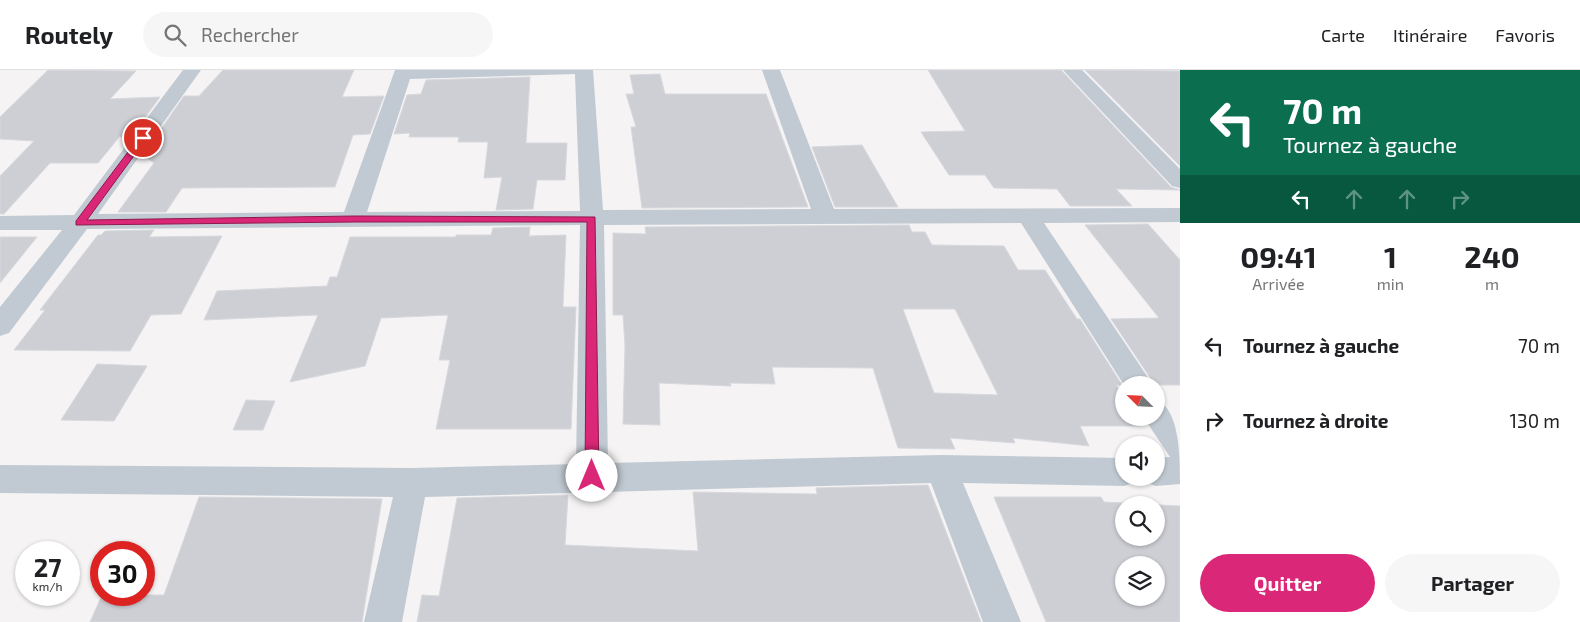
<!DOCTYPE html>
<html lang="fr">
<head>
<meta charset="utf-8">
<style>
  :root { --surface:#fff; --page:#f6f6f6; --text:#202124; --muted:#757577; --line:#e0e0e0; --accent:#db2777 }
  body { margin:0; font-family:"Exo 2",sans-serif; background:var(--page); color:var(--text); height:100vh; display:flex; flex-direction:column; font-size:19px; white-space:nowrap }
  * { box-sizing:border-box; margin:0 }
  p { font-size:16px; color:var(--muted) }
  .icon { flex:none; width:28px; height:28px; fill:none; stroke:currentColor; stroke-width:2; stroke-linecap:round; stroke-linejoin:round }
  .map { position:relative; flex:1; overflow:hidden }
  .panel { display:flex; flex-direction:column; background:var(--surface); width:400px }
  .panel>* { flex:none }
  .guide { background:#0b6e4f; color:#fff; overflow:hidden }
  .needle { width:32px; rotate:294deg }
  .controls { position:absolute; left:1115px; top:306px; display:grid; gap:10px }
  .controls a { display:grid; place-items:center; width:50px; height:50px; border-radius:50%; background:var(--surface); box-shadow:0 1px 4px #0004; font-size:25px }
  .speed { position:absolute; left:15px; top:471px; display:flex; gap:10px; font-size:25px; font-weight:700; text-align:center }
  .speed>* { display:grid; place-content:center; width:65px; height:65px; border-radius:50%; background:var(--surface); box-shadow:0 1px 4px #0004; line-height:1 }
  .speed small { font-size:12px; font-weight:400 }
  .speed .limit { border:8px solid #d22; background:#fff; color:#111 }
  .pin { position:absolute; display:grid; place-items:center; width:42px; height:42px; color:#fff; margin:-21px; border:2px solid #fff; border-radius:50%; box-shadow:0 1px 5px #0007 }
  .me { position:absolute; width:55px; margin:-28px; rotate:0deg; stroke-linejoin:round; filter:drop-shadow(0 0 4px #0008) }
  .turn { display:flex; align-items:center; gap:18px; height:105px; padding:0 20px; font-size:22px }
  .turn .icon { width:65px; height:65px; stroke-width:2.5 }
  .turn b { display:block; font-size:35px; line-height:42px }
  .lanes { display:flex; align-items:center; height:48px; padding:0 20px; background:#0003; justify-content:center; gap:25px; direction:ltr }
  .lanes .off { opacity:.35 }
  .eta { display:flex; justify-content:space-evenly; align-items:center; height:85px; text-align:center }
  .eta b { font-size:30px; font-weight:700; line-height:35px }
  .button { display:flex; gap:10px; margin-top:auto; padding:10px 20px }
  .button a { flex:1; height:58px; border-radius:30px; background:var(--accent); color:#fff; font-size:20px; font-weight:700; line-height:58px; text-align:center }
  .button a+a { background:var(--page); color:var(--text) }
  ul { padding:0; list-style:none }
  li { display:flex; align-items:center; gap:15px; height:75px; padding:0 20px }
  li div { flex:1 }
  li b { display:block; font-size:19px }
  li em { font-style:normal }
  header { display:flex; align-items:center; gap:30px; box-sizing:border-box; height:70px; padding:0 25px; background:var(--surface); border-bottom:1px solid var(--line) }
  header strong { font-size:24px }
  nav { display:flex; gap:28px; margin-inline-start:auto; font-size:18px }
  .search { width:350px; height:45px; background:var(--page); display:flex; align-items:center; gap:12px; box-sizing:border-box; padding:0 18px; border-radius:28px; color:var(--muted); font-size:19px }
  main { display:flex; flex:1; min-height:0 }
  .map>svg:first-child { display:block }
  .building { fill:#cdcfd5; stroke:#d7d9de; fill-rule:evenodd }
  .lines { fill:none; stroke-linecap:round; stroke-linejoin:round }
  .minor { fill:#c1cad2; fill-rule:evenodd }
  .route { fill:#db2777; stroke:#8e194d }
</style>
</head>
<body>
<header>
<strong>Routely</strong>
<div class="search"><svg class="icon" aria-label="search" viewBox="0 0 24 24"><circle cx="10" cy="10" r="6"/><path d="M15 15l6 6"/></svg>Rechercher</div>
<nav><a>Carte</a><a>Itinéraire</a><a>Favoris</a></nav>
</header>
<main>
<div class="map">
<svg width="1180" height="552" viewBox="0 0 1180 552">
  <rect width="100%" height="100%" fill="#f5f3f3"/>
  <g class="building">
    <polygon points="48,0 136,1 110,29 160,27 127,72 120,66 98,93 50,93 4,144 0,144 0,106 34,71 0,69 0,47"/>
    <polygon points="223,0 354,0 342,27 384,26 370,64 353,65 335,117 182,118 166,142 118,142 154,93 143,85 184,26 199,26"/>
    <polygon points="928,0 1061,0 1171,117 1180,120 1116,119 1132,136 1070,136 1057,119 994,118 985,105 949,105 921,62 965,61"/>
    <polygon points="1085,0 1180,1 1180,96"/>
    <polygon points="660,4 665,24 766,24 808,137 642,138 631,57 636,57 626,24 634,24 630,5"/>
    <polygon points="530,7 526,73 567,73 565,110 537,110 533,139 496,140 502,107 484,108 488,72 458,72 459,67 409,67 410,63 394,64 407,25 421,24 426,10"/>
    <polygon points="862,75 873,94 898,137 835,137 812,77"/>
    <polygon points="1148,154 1180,190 1180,315 1155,315 1111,249 1159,248 1085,155"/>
    <path d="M 909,155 L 912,162 L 925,162 L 932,175 L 1004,176 L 1018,200 L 1045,200 L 1077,249 L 1080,249 L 1122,315 L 1116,315 L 1124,327 L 1124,348 L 1137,348 L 1142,356 L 1080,356 L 1089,376 L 1013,368 L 1015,373 L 950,368 L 955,379 L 898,378 L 873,298 L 772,297 L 775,314 L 730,313 L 731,316 L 659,313 L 660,355 L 623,354 L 625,276 L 623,245 L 613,245 L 613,163 L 646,164 L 645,157 ZM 903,239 L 955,239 L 998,325 L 934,323 Z"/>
    <polygon points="530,157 529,166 566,165 563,237 576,237 571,359 436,359 450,290 439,290 448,245 381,248 365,296 290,312 318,245 204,250 217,221 327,216 330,207 337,207 350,167 456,167 456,165 491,165 493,158"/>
    <polygon points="154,160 149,167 222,166 181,244 151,245 130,281 14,280 45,240 40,240 98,165 101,165 105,161"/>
    <polygon points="0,167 37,167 0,213"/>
    <polygon points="97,294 147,296 114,351 61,350"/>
    <polygon points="246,330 275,331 263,360 233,360"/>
    <polygon points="928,415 981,552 417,552 422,525 439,526 457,428 568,425 565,475 698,481 693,422 817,424 816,418"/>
    <polygon points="199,427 382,429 362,552 90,552 102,525 164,525"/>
    <path d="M 994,427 L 1101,427 L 1104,432 L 1180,436 L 1180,552 L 1046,552 ZM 1124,435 L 1156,435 L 1156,468 L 1124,468 ZM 1124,495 L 1156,495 L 1156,528 L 1124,528 Z"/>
  </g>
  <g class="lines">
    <g class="minor">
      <path d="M 183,0 L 201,0 L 98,144 L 344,142 L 395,0 L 593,0 L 603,140 L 811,139 L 762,0 L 780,0 L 834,139 L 1180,138 L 1180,152 L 1044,153 L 1153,315 L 1124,315 L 1021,153 L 604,155 L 608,393 L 941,385 L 1124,388 L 1124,408 L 1137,408 L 1135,412 L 1124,416 L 963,413 L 1021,552 L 983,552 L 931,413 L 425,427 L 402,552 L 364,552 L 393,427 L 0,423 L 0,395 L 412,398 L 576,394 L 580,155 L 87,159 L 9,263 L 0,266 L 0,237 L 62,160 L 0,160 L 0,146 L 74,145 ZM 575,4 L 580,141 L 367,142 L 410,9 Z"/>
      <polygon points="1063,0 1082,0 1180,99 1180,118 1172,116"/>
      <path d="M 1156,329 C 1180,340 1180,386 1180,414 L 1156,416 L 1145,412 L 1143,408 L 1156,408 L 1156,388 L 1170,387 L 1144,348 L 1156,348 Z"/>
    </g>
  </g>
  <polygon class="route" points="143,65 147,68 87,150 354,146 595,147 599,406 597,411 587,411 585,406 587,152 354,152 76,155 76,151 140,66"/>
</svg>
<div class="controls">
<a><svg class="needle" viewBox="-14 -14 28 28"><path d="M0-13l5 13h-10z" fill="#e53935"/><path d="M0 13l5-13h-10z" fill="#757577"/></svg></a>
<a><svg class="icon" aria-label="sound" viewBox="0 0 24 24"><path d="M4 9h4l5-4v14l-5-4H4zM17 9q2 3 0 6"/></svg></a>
<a><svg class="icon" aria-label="search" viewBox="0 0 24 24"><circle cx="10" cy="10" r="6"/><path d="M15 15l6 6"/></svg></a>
<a><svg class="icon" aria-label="layers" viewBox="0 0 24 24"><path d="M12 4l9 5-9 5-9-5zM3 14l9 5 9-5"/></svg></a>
</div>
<div class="speed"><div>27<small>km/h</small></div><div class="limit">30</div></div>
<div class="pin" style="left:143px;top:68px;background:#d93025"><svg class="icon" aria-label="arrive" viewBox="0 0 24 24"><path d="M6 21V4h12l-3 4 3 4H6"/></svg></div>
<svg class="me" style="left:592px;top:406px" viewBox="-20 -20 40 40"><circle r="19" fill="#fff"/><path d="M0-13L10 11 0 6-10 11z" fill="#db2777"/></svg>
</div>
<section class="panel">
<div class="guide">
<div class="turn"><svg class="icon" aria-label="left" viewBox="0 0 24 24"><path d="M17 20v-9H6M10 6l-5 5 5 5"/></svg><div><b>70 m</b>Tournez à gauche</div></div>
<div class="lanes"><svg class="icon" aria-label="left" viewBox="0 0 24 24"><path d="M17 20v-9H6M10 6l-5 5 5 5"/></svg><svg class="icon off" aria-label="ahead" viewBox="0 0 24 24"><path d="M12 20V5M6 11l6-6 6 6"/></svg><svg class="icon off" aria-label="ahead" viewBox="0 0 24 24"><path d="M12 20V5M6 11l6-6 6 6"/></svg><svg class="icon off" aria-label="right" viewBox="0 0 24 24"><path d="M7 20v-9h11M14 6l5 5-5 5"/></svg></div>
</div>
<div class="eta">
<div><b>09:41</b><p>Arrivée</p></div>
<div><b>1</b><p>min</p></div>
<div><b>240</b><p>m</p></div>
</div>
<ul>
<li><svg class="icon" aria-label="left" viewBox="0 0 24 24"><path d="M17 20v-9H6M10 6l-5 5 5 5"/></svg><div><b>Tournez à gauche</b></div><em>70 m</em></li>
<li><svg class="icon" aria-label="right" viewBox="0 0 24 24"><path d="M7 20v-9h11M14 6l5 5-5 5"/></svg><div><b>Tournez à droite</b></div><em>130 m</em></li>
</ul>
<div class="button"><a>Quitter</a><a>Partager</a></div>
</section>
</main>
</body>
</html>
